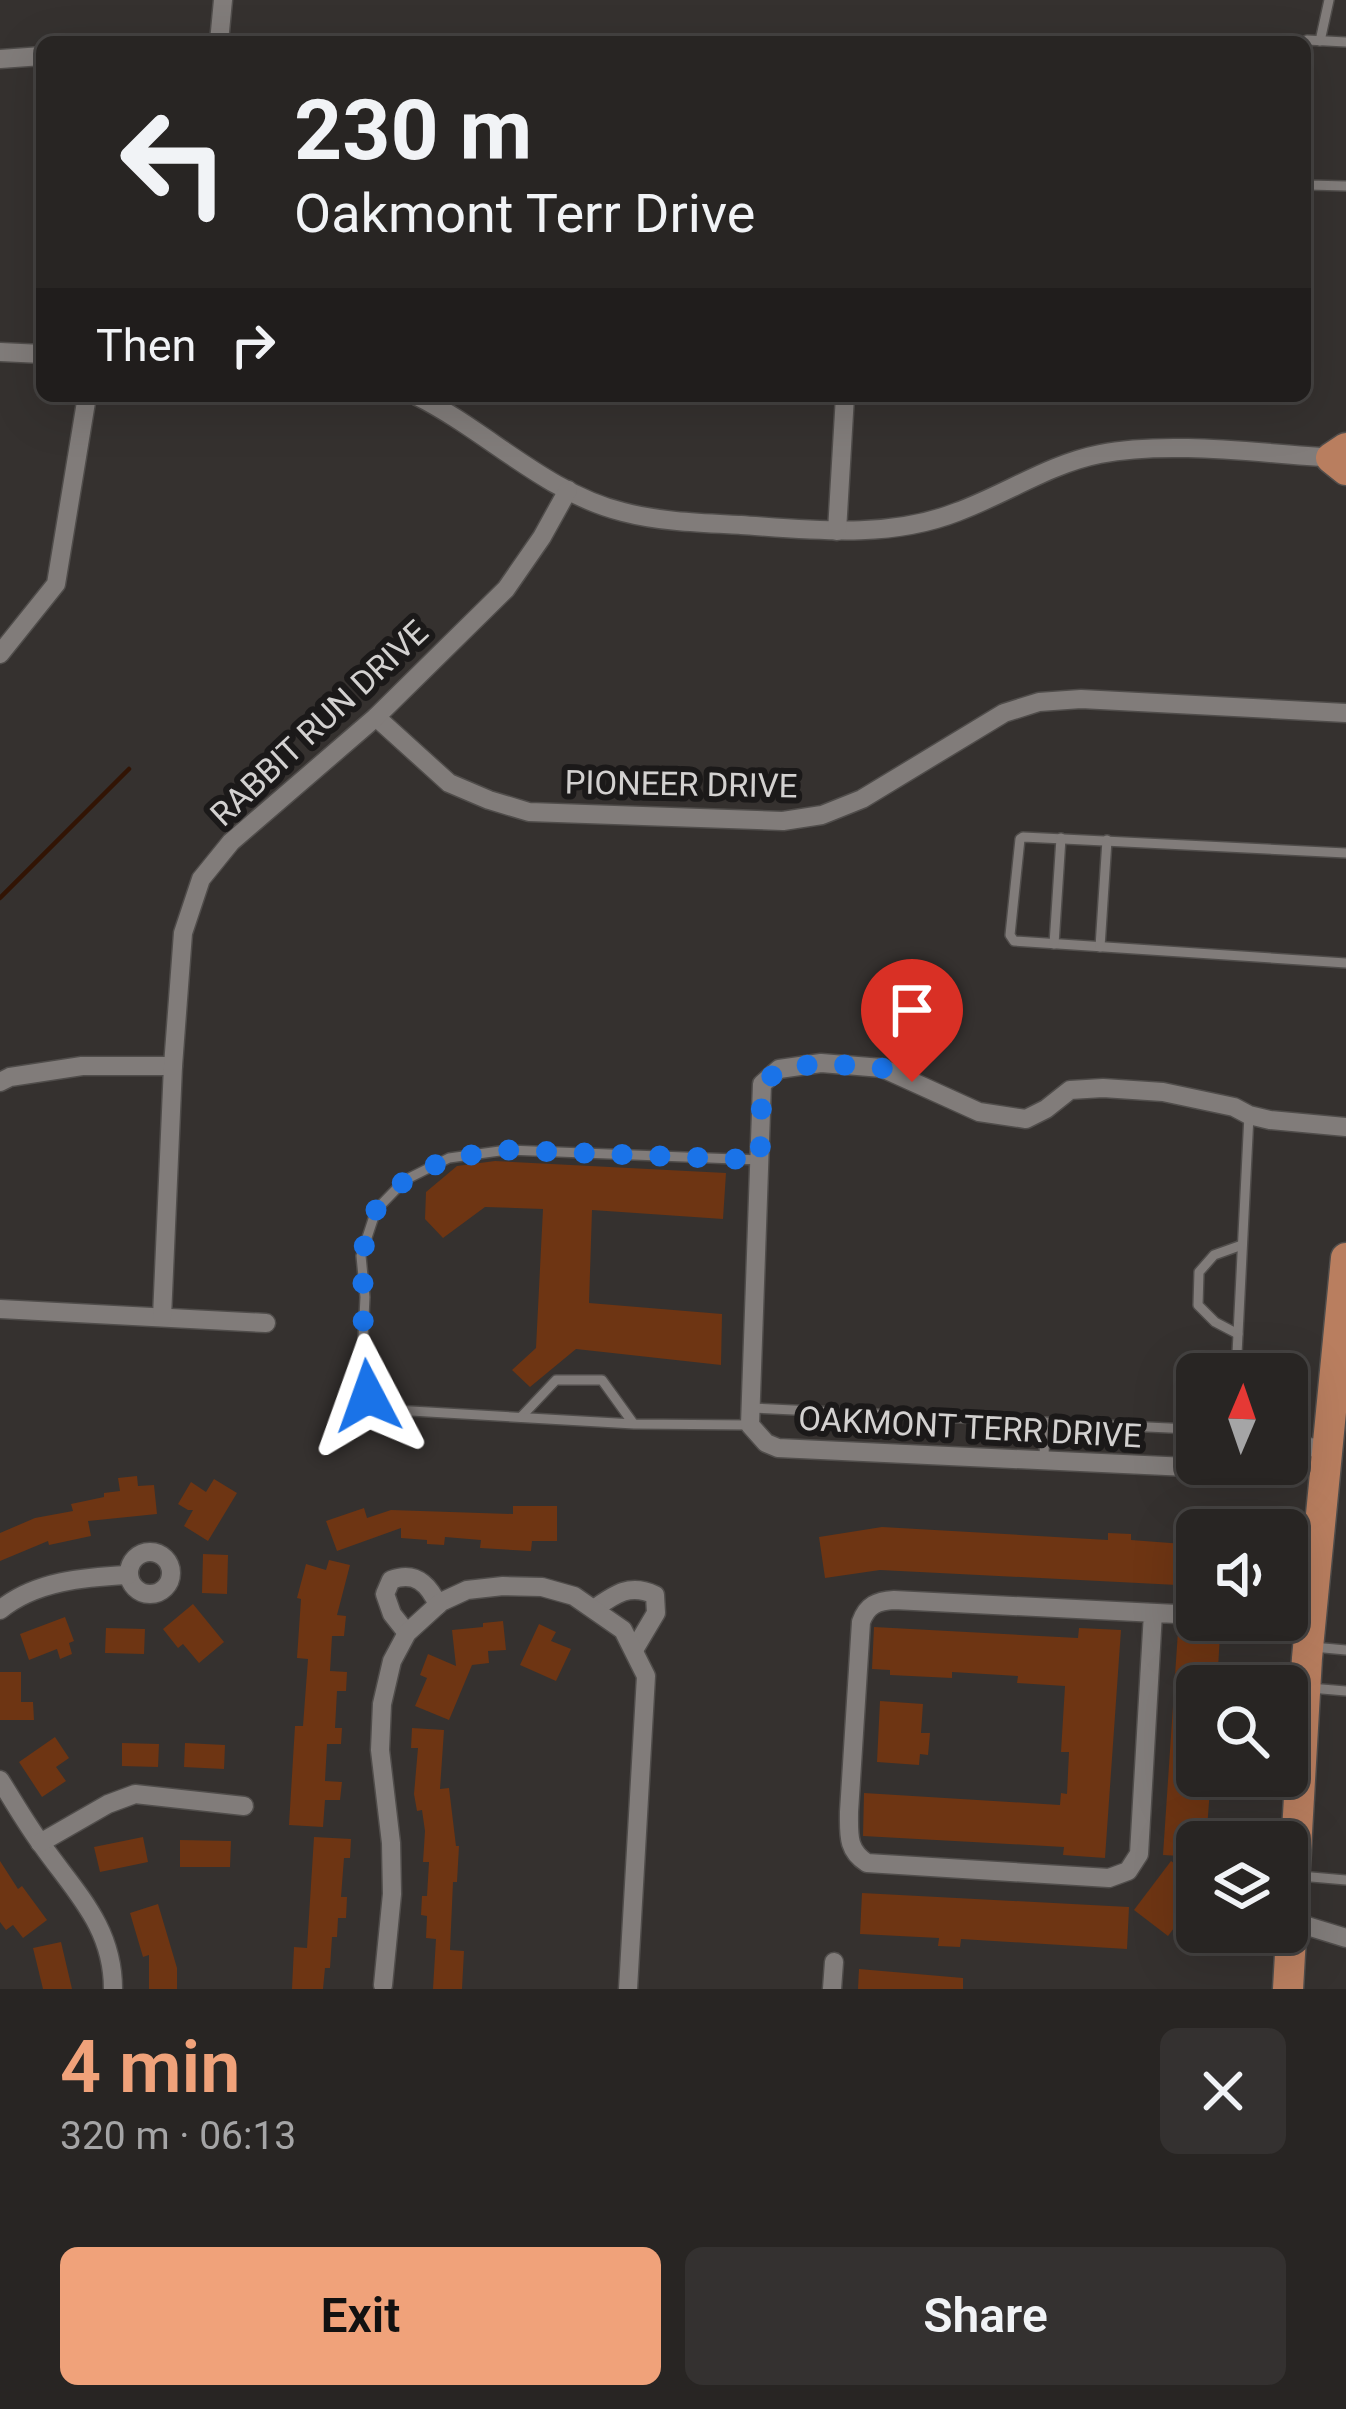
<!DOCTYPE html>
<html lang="en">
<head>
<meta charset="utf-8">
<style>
  :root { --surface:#282523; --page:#343130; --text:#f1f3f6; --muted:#a5a5a6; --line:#444241; --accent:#f0a27a }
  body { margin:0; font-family:Roboto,sans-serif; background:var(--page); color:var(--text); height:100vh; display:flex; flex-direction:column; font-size:45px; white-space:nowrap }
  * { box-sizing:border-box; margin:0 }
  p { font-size:39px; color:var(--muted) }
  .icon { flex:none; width:66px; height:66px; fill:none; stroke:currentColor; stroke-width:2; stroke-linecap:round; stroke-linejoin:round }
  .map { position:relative; height:1989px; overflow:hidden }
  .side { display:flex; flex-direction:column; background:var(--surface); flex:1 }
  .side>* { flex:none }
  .top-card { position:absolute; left:36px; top:36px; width:1275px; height:366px; border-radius:18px; box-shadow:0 12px 48px #0002,0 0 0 3px var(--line); background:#282523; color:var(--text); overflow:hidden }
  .needle { width:78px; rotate:2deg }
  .tools { position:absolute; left:1176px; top:1353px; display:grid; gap:24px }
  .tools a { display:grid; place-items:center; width:132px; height:132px; border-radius:18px; background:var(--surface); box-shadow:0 12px 48px #0002,0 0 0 3px var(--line); font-size:60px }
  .pin { position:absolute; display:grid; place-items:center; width:102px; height:102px; color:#fff; margin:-123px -51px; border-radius:50% 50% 50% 0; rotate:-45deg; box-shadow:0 0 12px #0007 }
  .pin .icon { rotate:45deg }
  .me { position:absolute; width:132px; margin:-66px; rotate:356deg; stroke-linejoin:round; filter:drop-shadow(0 0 9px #0008) }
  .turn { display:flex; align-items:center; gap:42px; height:252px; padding:0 60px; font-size:54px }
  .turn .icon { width:156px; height:156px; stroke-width:2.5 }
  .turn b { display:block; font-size:84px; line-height:102px }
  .then { display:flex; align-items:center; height:114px; padding:0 60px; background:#0003; gap:24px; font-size:45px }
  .round { display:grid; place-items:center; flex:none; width:126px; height:126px; border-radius:18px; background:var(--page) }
  .head { display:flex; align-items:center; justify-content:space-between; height:204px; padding:0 60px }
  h1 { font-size:72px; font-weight:600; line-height:90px; color:var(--accent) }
  .action { display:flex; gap:24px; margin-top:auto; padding:24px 60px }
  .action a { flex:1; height:138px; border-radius:18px; background:var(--accent); color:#111; font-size:48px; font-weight:600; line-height:138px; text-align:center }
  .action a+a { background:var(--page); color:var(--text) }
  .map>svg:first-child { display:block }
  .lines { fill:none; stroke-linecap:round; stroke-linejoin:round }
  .stream { stroke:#321404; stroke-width:4.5 }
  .building { fill:#6e3513 }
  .service-casing { stroke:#504d4b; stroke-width:12 }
  .minor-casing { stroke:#504d4b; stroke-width:21 }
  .primary-casing { stroke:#504d4b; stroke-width:33 }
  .service { stroke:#817c7a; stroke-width:9 }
  .minor { stroke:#817c7a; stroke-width:18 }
  .primary { stroke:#b97e5f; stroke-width:30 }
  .route { stroke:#1a73e8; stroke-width:21; stroke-dasharray:0 37.8 }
  .labels { text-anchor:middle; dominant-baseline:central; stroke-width:12; stroke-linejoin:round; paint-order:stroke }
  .street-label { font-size:33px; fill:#d3d1d0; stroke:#1b1919 }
</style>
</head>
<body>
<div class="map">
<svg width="1346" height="1989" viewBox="0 0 1346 1989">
  <rect width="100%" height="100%" fill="#35312f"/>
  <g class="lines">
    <polyline class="stream" points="0,898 129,769"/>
  </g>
  <g class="building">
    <polygon points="495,1161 726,1173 723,1219 592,1210 589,1303 722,1314 721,1365 576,1349 530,1387 512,1370 536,1348 543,1209 485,1207 443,1238 425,1219 426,1192 457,1166"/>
    <polygon points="137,1476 138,1486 154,1485 157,1514 88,1521 91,1536 49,1545 48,1541 0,1561 0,1533 35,1518 73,1511 71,1504 104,1497 104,1493 120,1491 118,1478"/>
    <polygon points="214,1479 237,1493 208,1541 184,1526 193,1510 188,1510 178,1504 191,1482 206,1492"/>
    <polygon points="513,1506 557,1506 557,1541 532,1541 531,1551 480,1548 481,1540 445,1537 444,1545 427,1544 427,1540 401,1538 401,1528 337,1551 326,1521 364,1508 367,1518 391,1510 513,1514"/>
    <polygon points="882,1527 1108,1540 1108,1533 1131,1534 1131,1540 1197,1545 1197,1586 880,1570 825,1578 819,1537"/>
    <polygon points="203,1554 228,1555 227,1594 202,1593"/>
    <polygon points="329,1560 350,1565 337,1615 346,1616 344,1636 332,1636 330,1671 347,1672 346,1691 337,1691 335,1728 342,1728 341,1744 327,1744 325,1781 342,1782 340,1800 325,1800 323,1827 289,1825 295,1726 303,1726 308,1659 297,1658 301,1599 297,1598 306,1564 326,1570"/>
    <polygon points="193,1604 224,1642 199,1663 183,1644 178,1648 163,1629"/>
    <polygon points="65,1617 74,1641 69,1643 72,1654 60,1659 57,1649 29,1660 20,1634"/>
    <polygon points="503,1621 506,1650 488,1651 489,1663 472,1665 449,1720 415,1706 427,1678 420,1675 428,1654 456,1666 452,1630 483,1627 483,1623"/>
    <polygon points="539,1624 556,1632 551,1641 571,1649 556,1681 520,1665"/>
    <polygon points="874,1627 1078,1638 1079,1628 1121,1630 1105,1858 1063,1855 1064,1847 863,1836 864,1793 1060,1805 1061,1793 1067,1794 1069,1752 1061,1752 1065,1686 1017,1683 1018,1676 952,1672 952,1678 890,1675 890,1670 872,1669"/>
    <polygon points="106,1628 145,1629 144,1654 105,1653"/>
    <polygon points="1178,1631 1220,1634 1217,1686 1197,1686 1197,1776 1211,1776 1206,1842 1197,1842 1197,1857 1163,1855"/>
    <polygon points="0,1672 21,1672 21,1702 33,1702 34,1720 0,1720"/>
    <polygon points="880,1701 923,1704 921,1733 930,1733 928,1755 920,1754 919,1765 877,1762"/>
    <polygon points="412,1728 444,1730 440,1789 449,1788 456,1846 459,1846 457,1882 453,1882 450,1950 464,1951 462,1989 433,1989 436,1939 426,1938 427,1916 421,1915 422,1896 427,1896 429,1862 423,1862 425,1831 422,1810 417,1811 414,1794 418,1748 411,1748"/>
    <polygon points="55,1737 69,1758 56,1767 66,1781 42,1797 19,1762"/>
    <polygon points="122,1743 159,1744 158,1767 122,1766"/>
    <polygon points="185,1743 225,1745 224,1769 184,1767"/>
    <polygon points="143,1837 148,1862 100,1872 94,1847"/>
    <polygon points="314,1837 351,1839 350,1858 344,1858 341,1897 347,1897 346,1918 338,1918 337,1937 332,1937 330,1968 325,1968 323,1989 292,1989 294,1947 307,1948"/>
    <polygon points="180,1840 231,1841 230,1867 180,1867"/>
    <polygon points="0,1861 18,1889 22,1886 47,1920 23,1938 13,1925 6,1930 0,1922"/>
    <polygon points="1171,1861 1197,1880 1197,1897 1168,1936 1134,1910"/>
    <polygon points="862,1893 1129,1907 1127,1949 961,1939 960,1947 938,1946 939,1938 860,1934"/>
    <polygon points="158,1904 177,1968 177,1989 149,1989 149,1955 143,1957 130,1913"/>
    <polygon points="61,1942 72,1989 43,1989 33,1948"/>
    <polygon points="859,1969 963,1978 963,1989 858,1989"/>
  </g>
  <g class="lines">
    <defs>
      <g id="service">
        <polyline points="1320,41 1329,0"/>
        <polyline points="1305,79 1307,40 1346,42"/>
        <polyline points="1305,181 1309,185 1346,186"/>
        <polyline points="1346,853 1023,837 1020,839 1010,935 1014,941 1346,963"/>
        <polyline points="1054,944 1061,838"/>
        <polyline points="1100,947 1107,840"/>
        <polyline points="1238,1334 1215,1322 1198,1305 1199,1272 1214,1255 1242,1245"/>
        <polyline points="1236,1374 1249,1115"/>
        <polyline points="752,1408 1190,1429"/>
        <polyline points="521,1417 556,1380 602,1380 633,1423"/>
        <polyline points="750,1425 634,1424 394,1410 368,1396 362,1357 365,1297 361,1256 376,1210 405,1180 449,1158 507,1150 760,1160"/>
        <polyline points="1044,1458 1045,1422"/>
        <polyline points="1313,1647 1346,1650"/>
        <polyline points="1310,1688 1346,1691"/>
        <polyline points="1300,1876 1346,1880"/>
      </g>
      <g id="minor">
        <polyline points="219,42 223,0"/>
        <polyline points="0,59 42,56"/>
        <polyline points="0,352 42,354"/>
        <path d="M 417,396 C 487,431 546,493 623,512 C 661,522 702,523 741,525 C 813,530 888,539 957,512 C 1006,494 1049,464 1100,454 C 1170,440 1265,454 1337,458"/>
        <polyline points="837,531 845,396"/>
        <polyline points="0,654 56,584 87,396"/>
        <polyline points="376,717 449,783 489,800 529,812 783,821 822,815 862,799 1004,713 1039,702 1081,699 1346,713"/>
        <polyline points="0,1082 10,1077 82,1066 173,1066"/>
        <polyline points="0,1309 266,1323"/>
        <polyline points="162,1317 173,1066 183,933 201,879 231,842 376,717 506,589 542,537 568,490"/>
        <polyline points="1287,1446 1325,1448"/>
        <polyline points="1213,1464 1209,1468 778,1448 766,1443 750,1425 762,1084 779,1069 821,1063 882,1068 979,1112 1026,1119 1046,1109 1070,1090 1103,1088 1163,1092 1234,1107 1249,1115 1270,1120 1346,1127"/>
        <circle cx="150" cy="1573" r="21"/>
        <path d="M 594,1609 C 615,1594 630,1583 655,1595 L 656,1613 L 634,1650"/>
        <path d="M 0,1610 C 35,1581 85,1577 128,1575"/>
        <path d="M 1153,1613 L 1139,1854 L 1128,1871 L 1109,1878 L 867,1863 C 847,1850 849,1835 849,1812 L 861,1622 C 867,1605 877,1601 894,1600 L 1197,1615"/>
        <polyline points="1279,1620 1310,1622"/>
        <path d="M 407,1633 L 392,1614 L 385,1594 L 391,1580 C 415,1571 428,1583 438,1605"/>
        <path d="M 0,1780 C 14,1802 27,1825 42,1845 C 76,1893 113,1927 113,1989"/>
        <polyline points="40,1843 108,1804 135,1794 244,1806"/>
        <polyline points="1291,1921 1346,1938"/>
        <polyline points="383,1985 392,1894 391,1843 380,1750 382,1704 392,1661 407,1633 441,1602 467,1590 503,1586 542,1587 574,1596 623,1630 646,1676 628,1989"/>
        <polyline points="832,1989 834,1962"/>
      </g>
      <g id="primary">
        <polyline points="1346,448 1331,458 1346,470"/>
        <polyline points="1288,1989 1307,1658 1346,1258"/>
      </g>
    </defs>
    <use href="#service" class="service-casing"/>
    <use href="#minor" class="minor-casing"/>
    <use href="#primary" class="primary-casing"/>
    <use href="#service" class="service"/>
    <use href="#minor" class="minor"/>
    <use href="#primary" class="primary"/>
  </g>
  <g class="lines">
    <polyline class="route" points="368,1396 362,1357 364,1297 361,1256 376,1210 405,1180 449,1158 507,1150 760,1160 762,1084 779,1070 820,1063 882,1068 912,1082"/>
  </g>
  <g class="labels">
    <g class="street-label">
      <text transform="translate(319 723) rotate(-43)">RABBIT RUN DRIVE</text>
      <text transform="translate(681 784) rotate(1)">PIONEER DRIVE</text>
      <text transform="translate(970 1427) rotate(3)">OAKMONT TERR DRIVE</text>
    </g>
  </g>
</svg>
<div class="tools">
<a><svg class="needle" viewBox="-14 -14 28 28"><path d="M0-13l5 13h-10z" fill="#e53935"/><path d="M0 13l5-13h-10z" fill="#a5a5a6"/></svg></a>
<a><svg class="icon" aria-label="sound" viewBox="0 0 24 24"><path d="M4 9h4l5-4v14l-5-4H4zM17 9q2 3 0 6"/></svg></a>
<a><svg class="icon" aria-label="search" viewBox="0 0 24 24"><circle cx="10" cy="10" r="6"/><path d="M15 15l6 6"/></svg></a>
<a><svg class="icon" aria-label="layers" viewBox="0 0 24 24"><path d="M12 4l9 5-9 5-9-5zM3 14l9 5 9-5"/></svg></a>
</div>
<div class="pin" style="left:912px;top:1082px;background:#d93025"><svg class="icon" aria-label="arrive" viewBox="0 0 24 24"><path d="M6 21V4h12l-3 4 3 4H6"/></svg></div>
<svg class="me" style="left:368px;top:1396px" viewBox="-20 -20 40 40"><path d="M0-17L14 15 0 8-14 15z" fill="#1a73e8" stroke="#fff" stroke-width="4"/></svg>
<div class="top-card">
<div class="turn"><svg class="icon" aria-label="left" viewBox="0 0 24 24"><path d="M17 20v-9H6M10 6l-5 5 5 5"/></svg><div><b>230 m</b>Oakmont Terr Drive</div></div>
<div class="then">Then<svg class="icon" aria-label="right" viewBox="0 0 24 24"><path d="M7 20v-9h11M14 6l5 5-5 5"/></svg></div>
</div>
</div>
<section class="side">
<div class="head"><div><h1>4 min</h1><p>320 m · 06:13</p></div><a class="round"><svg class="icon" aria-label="close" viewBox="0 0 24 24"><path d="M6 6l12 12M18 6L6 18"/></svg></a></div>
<div class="action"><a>Exit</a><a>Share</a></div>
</section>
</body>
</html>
